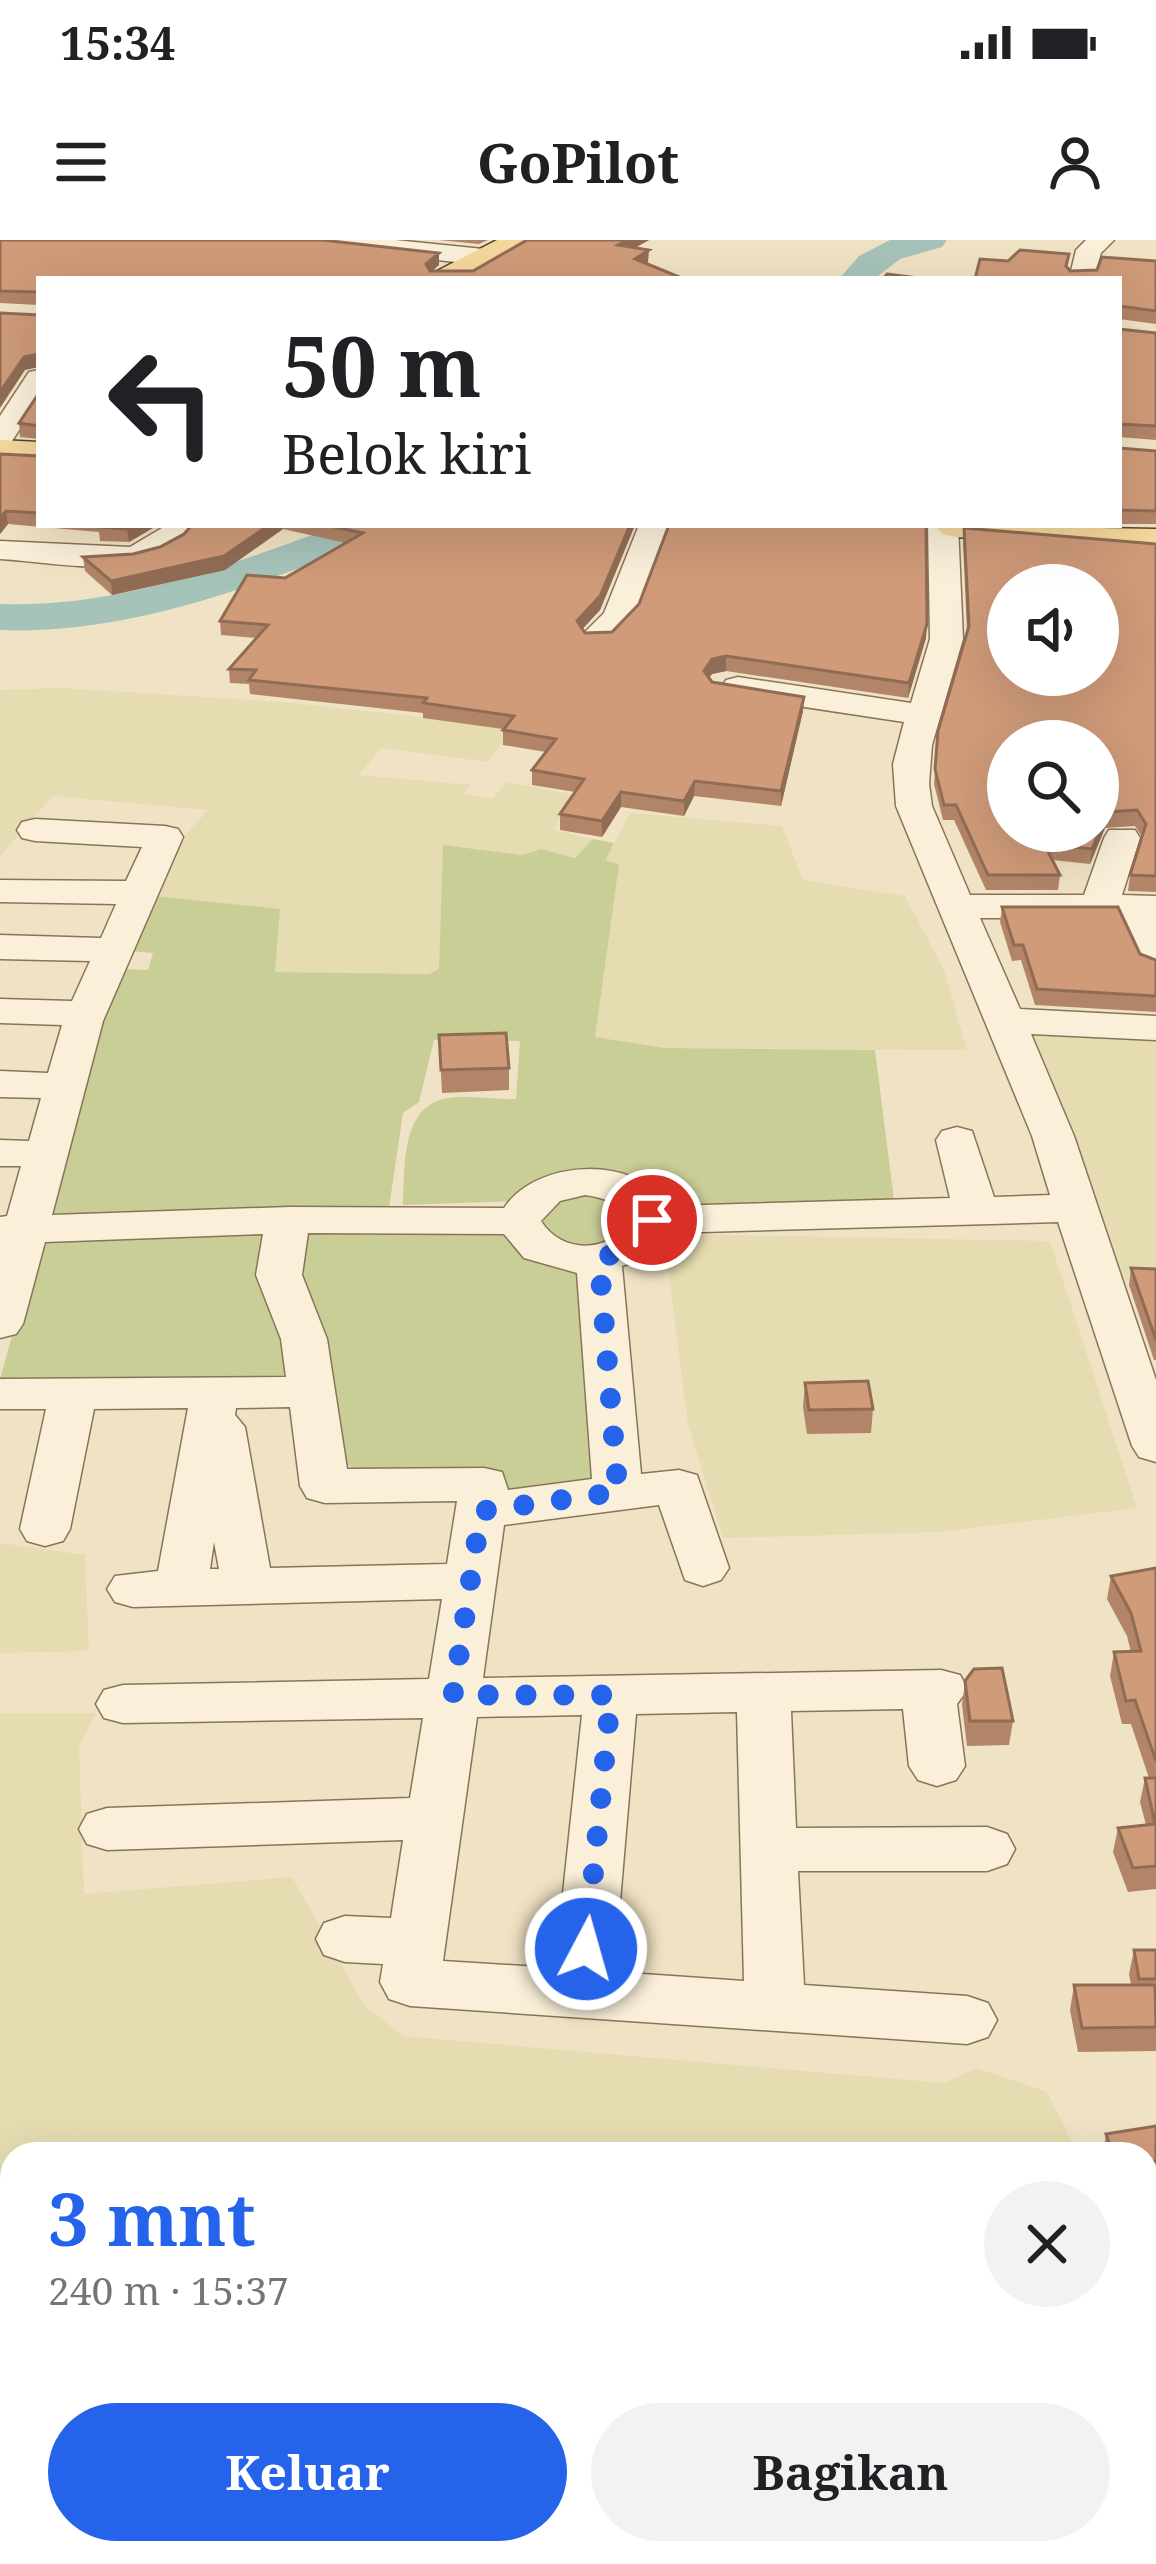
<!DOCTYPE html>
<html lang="id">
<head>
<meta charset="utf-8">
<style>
  :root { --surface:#fff; --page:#f2f2f2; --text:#202124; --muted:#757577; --accent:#2563eb }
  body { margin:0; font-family:"Noto Serif",serif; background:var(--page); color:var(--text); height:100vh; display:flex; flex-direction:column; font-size:45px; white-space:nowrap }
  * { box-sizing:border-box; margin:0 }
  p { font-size:39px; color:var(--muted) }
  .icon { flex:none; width:66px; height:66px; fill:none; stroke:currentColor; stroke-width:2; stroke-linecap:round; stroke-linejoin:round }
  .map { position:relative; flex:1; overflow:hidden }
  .panel { position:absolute; left:0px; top:1902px; width:1158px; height:423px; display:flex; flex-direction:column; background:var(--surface); border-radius:36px 36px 0 0; box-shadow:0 12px 48px #0002 }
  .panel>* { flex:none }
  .top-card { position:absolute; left:36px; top:36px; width:1086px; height:252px; border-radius:0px; box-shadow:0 12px 48px #0002; background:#fff; color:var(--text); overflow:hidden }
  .buttons { position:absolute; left:987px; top:324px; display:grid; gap:24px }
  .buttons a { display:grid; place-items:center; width:132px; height:132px; border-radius:50%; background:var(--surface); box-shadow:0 12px 48px #0002; font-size:60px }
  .pin { position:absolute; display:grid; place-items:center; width:102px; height:102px; color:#fff; margin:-51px; border:6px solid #fff; border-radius:50%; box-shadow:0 3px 12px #0007 }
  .me { position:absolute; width:132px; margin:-66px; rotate:6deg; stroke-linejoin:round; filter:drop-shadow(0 0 9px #0008) }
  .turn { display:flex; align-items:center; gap:42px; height:252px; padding:0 48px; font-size:54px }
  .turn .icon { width:156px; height:156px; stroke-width:2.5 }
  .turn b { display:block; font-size:84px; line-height:102px }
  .round { display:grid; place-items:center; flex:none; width:126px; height:126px; border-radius:63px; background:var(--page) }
  .head { display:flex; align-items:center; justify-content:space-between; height:204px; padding:0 48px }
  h1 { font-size:72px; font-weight:700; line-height:90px; color:var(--accent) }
  .primary-button { display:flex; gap:24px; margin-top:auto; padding:24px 48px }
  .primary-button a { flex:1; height:138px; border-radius:72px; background:var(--accent); color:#fff; font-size:48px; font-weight:700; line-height:138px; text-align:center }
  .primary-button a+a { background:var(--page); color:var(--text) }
  .status { display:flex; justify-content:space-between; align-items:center; height:84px; padding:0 60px; background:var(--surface); direction:ltr }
  .status svg { height:33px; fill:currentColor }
  header { display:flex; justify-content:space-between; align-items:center; height:156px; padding:0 48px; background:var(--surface); font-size:54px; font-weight:700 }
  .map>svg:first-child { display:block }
  .farmland { fill:#e6dcb1 }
  .green { fill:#c9ce97 }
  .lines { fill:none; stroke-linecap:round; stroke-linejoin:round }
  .river { fill:#a6c3ba; fill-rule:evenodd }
  .minor-casing { stroke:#8b735a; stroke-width:3 }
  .major-casing { stroke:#59412e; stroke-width:3 }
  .minor { fill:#faefd8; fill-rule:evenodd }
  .major { fill:#f4d79b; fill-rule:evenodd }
  .wall { fill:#b28568 }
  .shaded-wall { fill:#916c55 }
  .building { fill:#cf9b79; stroke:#916c55; stroke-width:3; fill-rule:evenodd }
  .route { stroke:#2563eb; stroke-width:21; stroke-dasharray:0 37.8 }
</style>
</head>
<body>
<div class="status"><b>15:34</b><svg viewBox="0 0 49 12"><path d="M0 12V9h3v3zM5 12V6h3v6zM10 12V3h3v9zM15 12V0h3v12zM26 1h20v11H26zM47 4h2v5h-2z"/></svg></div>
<header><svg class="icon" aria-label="menu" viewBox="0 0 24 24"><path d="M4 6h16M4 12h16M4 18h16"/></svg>GoPilot<svg class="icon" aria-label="person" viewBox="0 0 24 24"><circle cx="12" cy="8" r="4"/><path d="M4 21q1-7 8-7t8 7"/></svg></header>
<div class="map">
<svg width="1156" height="2324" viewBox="0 0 1156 2324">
  <rect width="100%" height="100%" fill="#f0e2c4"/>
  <g class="farmland">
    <polygon points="61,448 283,462 513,487 488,522 381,508 359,535 470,545 464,554 492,559 507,542 576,555 553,590 593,599 576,618 541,609 522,615 443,605 439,729 430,734 274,732 153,656 171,611 208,570 53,556 0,616 0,450"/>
    <polygon points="630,573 782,586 803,640 905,656 944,730 967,810 664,808 595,797 618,626 606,620"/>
    <polygon points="1022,782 1156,789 1156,1042 1117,1039"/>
    <polygon points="664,994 1050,1001 1137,1268 939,1292 723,1298 688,1184"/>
    <polygon points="0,1303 85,1315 89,1411 0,1413"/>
    <polygon points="0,1473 96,1473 79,1507 84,1654 292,1637 364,1765 403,1796 943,1843 977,1828 1047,1852 1078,1914 12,1914 12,2313 980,2313 1022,2324 0,2324"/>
    <polygon points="1156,1957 1156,2130 1146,2129 1146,1976 1149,1958"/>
  </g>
  <g class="green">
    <path d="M 593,599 L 614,603 L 606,620 L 619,625 L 595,797 L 664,808 L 875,810 L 894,960 L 659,967 L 639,949 L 518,961 L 403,965 C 405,929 400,865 448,858 C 470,855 495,860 516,859 L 520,801 L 434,800 L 419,862 L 403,873 L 389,968 L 45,982 L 70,876 L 121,729 L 148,730 L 153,713 L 131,711 L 153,656 L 280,669 L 275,732 L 429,734 L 439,729 L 443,605 L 522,615 L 541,609 L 575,618 Z"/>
    <path d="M 587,955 L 620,967 L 626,985 C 605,1015 570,1006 544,990 L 544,972 L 551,964 Z"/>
    <polygon points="264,988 291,1140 0,1139 40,996"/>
    <polygon points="502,989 523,1012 587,1030 598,1239 507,1257 364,1232 339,1222 299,1045 307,990"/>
  </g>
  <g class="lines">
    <g class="river">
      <polygon points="890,0 947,0 942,7 900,19 874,39 839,39 859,16"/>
      <path d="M 340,285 L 398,285 L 392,294 C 265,340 138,395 0,390 L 0,364 C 120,368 228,325 340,285 Z"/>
    </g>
    <defs>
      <g id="minor">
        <polygon points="311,0 395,0 493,10 506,18 493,26 324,8"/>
        <polygon points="1086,0 1114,0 1101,13 1093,39 1069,39 1076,10"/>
        <polygon points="39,130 39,160 10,204 0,207 0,176 29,132"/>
        <path d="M 167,285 L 201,285 C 154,346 67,323 0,319 L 0,301 L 130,307 Z"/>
        <polygon points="639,285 669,285 635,377 609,403 585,403 581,396 604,373"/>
        <path d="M 928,285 L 958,285 L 963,399 L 932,505 L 929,544 L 932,566 L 970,655 L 1084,655 L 1104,598 L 1109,590 L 1135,590 L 1140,598 L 1122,655 L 1156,656 L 1156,732 L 1142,728 L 1119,678 L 980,678 L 1020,769 L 1156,776 L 1156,800 L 1031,794 L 1074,896 L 1156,1140 L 1156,1222 L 1139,1217 L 1132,1206 L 1058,982 L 667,993 L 654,1015 L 622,1026 L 641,1234 L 679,1230 L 697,1235 L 729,1328 L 721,1340 L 703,1346 L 685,1340 L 659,1265 L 504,1285 L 483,1438 L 941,1430 L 960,1435 L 968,1449 L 957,1464 L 965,1526 L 956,1540 L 937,1546 L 918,1540 L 909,1526 L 903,1469 L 791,1471 L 796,1588 L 987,1587 L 1007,1594 L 1015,1609 L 1007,1624 L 987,1631 L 798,1631 L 804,1745 L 967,1756 L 988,1763 L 997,1780 L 988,1797 L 967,1804 L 410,1766 L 389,1759 L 380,1742 L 383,1724 L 345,1722 L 324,1715 L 316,1699 L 324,1683 L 345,1676 L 391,1678 L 403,1600 L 107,1610 L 87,1604 L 79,1589 L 87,1574 L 107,1568 L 410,1558 L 423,1478 L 123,1483 L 104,1478 L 96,1464 L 104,1450 L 123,1445 L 429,1439 L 442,1359 L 133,1367 L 115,1362 L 107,1349 L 115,1336 L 158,1331 L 188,1168 L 94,1169 L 70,1289 L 63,1301 L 45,1306 L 27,1301 L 20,1289 L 46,1169 L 0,1169 L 0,1139 L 286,1137 L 281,1099 L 256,1035 L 263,994 L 45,1002 L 23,1084 L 16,1094 L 0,1098 L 0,977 L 7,976 L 21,926 L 0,926 L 0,900 L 29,901 L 41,858 L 0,857 L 0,831 L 48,833 L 62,785 L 0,783 L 0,759 L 72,761 L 90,721 L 0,719 L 0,695 L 101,698 L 116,664 L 0,662 L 0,640 L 126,641 L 142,607 L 35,601 L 22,598 L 17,590 L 22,582 L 35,579 L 165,586 L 178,589 L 183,597 L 103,781 L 52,975 L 289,967 L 504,968 C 537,919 635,914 669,966 L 950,958 L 936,900 L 942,891 L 957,887 L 972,891 L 994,957 L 1050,955 L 1032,896 L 896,566 L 893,524 L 904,482 L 738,457 L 726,454 L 721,447 L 726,440 L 738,437 L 911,463 L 930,399 ZM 585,955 C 601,957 624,964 630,980 C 611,1013 562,1015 541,981 L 560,961 ZM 308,993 L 504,994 L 524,1018 L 577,1033 L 592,1239 L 508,1250 L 502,1232 L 484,1228 L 347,1229 L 327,1099 L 302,1035 ZM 290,1167 L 300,1246 L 307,1258 L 325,1263 L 457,1261 L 447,1324 L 270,1328 L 245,1187 L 235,1175 L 236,1168 ZM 214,1302 L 219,1329 L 210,1329 ZM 737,1472 L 744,1741 L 614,1732 L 636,1474 ZM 582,1475 L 555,1728 L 443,1721 L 477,1477 Z"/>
      </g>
      <g id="major">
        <polygon points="497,0 539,0 473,39 430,39 435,32"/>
        <polygon points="0,200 39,202 39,226 0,224"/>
        <polygon points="936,285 1156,289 1156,313 956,297 942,294"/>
      </g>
    </defs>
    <use href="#minor" class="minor-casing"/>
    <use href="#major" class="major-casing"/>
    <use href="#minor" class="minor"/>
    <use href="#major" class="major"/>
  </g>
  <g class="wall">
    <polygon points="0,0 439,25 432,31 473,31 527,0 649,0 635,8 648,22 646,23 684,39 39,39 39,65 0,63"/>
    <polygon points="439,0 488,0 479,4"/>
    <polygon points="1156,21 1156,84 1119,79 1119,39 975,39 1067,27 1070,31 1097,30"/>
    <polygon points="1119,89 1156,93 1156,200 1119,197"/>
    <polygon points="39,153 39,199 20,197 19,183"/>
    <polygon points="1119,208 1156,211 1156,284 1119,284"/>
    <polygon points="0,214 39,216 39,285 158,285 129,302 100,301 99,292 8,284 0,294"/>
    <polygon points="192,285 635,285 600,370 582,389 585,393 926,398 908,458 726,431 712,434 709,437 712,442 803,471 781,566 694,556 684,576 621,567 602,597 560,590 560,574 575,552 532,545 532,530 546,512 503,505 503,489 423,478 423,473 250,454 249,444 230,443 229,429 256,398 221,395 220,381 285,338 346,303 283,289 225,330 112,355 85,331 83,317 133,314 160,307 184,294"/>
    <polygon points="964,288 1156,304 1156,652 1128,651 1130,635 1142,597 1135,586 1105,588 1090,624 1052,620 1060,635 1058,650 986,650 954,580 943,580 934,544 938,491 967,392 963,302"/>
    <polygon points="1002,667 1156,720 1156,772 1035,765 1021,720 1012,721 1000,682"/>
    <polygon points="439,795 509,828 509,850 442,853"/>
    <polygon points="1131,1028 1156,1029 1156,1120 1154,1120 1129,1045"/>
    <polygon points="805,1143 873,1169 871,1193 807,1194 803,1167"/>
    <polygon points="1156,1328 1156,1649 1128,1652 1113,1612 1118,1588 1146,1585 1140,1562 1145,1538 1149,1538 1131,1484 1122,1484 1110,1436 1114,1412 1131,1412 1127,1396 1107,1359 1111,1336"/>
    <polygon points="965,1441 1013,1481 1009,1505 967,1506 962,1465"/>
    <polygon points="1134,1710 1156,1710 1156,1811 1078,1812 1070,1770 1074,1745 1131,1745 1129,1734"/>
    <polygon points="1156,1886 1156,1940 1146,1942 1146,1914 1103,1914 1106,1894"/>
    <polygon points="1156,2125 1156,2212 1146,2192 1146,2127"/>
    <polygon points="1093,2313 1146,2313 1156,2324 1095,2324"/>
  </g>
  <g class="shaded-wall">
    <polygon points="627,0 649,0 618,17 618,5"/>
    <polygon points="649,10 648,22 635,31 635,19"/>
    <polygon points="439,13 439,25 426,36 426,24"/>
    <polygon points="39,114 39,127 25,130 0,168 0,152 24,117"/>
    <polygon points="6,271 8,284 0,294 0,278"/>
    <polygon points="134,285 158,285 129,302 127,289"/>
    <polygon points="269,285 283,285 283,289 225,330 112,355 111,341"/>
    <polygon points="630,285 635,285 600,370 577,395 577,381"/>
    <polygon points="927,384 926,398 908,458 909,443"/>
    <polygon points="726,416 726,431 712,434 704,445 704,431 712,419"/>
    <polygon points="804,457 803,471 781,566 781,551"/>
    <polygon points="695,541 694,556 684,576 684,561"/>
    <polygon points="621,552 621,567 602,597 602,581"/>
    <polygon points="1107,572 1105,588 1090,624 1092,609"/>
  </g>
  <g class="building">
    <polygon points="0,0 322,0 439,13 426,24 430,31 473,31 527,0 627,0 618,5 649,10 635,19 684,39 39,39 39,52 0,51"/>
    <polygon points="1020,10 1069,14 1066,26 1070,31 1097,30 1102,17 1156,21 1156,71 1119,66 1119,39 975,39 980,19 1008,21"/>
    <polygon points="887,34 926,39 883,39"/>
    <polygon points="0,73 39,75 39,114 24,117 0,152"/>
    <polygon points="1119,89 1156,93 1156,186 1119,184"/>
    <polygon points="39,153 39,186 19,183"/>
    <polygon points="1119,208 1156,211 1156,271 1119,270"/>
    <polygon points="0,214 39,216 39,273 6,271 0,278"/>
    <polygon points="100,285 134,285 127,289 99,287"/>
    <polygon points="192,285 269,285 224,316 111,341 83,317 133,314 160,307 184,294"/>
    <polygon points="325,285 630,285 600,356 577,381 585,393 612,392 639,364 669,285 926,285 927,384 909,443 726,416 712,419 704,431 712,442 804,457 781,551 695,541 684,561 621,552 602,581 560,574 584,539 532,530 556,499 503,490 514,476 423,463 427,458 249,440 256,430 229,429 268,385 220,381 247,335 285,338 363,293"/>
    <path d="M 964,288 L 1156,304 L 1156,636 L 1130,635 L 1146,584 L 1137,570 L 1107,572 L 1092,609 L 1044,604 L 1060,635 L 988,635 L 956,565 L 944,565 L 935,529 L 938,491 L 969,386 ZM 1008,345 L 1098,345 L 1098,435 L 1008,435 ZM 1008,501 L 1098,501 L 1098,591 L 1008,591 Z"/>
    <polygon points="1002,667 1118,667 1140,714 1156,720 1156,756 1037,749 1023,705 1014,705"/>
    <polygon points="506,793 509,828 441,830 439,795"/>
    <polygon points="1131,1028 1156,1029 1156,1100"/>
    <polygon points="868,1141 873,1169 809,1170 805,1143"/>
    <polygon points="1156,1328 1156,1521 1135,1460 1126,1461 1114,1412 1141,1411 1131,1373 1111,1336"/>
    <polygon points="1002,1428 1013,1481 970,1481 965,1441 974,1429"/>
    <polygon points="1145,1538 1156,1538 1156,1626 1133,1628 1118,1588 1155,1584"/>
    <polygon points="1134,1710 1156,1710 1156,1739 1139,1739"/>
    <polygon points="1074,1745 1155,1745 1156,1787 1082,1788"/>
    <polygon points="1156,1886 1156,1921 1146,1922 1146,1914 1113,1914 1106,1894"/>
    <polygon points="1156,2125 1156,2194 1146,2175 1146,2127"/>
    <polygon points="1146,2250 1154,2250 1156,2261 1156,2324 1105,2324 1103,2313 1146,2313"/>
  </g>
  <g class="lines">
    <polyline class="route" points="586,1709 611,1455 453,1455 481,1271 618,1252 599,1019 638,1005 652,980"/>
  </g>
</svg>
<div class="buttons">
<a><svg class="icon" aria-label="sound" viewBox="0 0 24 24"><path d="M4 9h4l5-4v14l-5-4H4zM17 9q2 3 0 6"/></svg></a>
<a><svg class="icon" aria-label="search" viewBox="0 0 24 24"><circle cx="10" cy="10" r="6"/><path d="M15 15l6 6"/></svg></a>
</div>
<div class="pin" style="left:652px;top:980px;background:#d93025"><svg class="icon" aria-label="arrive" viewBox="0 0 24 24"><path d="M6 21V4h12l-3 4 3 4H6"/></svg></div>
<svg class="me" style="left:586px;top:1709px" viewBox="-20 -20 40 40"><circle r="17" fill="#2563eb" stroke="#fff" stroke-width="3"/><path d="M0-11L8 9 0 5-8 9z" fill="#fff"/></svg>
<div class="top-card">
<div class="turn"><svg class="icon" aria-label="left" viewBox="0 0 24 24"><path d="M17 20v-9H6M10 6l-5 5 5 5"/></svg><div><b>50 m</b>Belok kiri</div></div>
</div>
<section class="panel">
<div class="head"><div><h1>3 mnt</h1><p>240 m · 15:37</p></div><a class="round"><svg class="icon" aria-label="close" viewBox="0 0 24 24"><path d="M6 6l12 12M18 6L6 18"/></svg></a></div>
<div class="primary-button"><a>Keluar</a><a>Bagikan</a></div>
</section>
</div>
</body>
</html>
